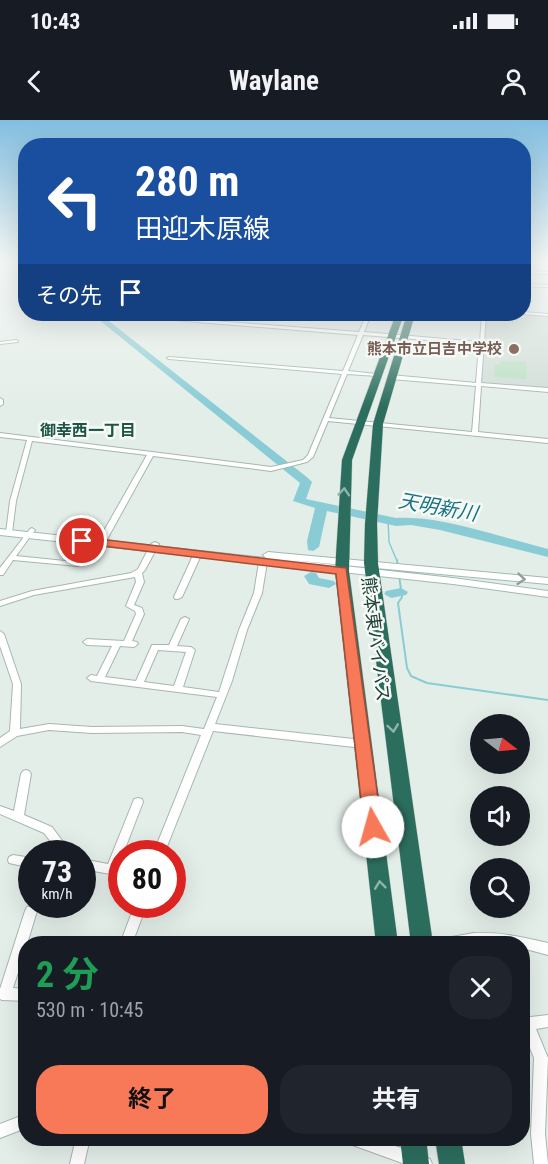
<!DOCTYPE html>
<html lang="ja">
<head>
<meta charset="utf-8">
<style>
  :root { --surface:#171b24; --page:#20242c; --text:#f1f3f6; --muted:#9ea1a6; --accent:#f87958 }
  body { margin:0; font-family:"Roboto Condensed","Noto Sans JP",sans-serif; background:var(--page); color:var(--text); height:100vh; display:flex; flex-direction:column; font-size:22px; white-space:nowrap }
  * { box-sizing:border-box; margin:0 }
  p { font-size:20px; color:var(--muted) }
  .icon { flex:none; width:33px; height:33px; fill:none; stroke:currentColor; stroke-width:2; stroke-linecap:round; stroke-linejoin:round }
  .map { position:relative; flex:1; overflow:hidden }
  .side { position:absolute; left:18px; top:816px; width:512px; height:210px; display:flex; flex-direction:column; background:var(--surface); border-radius:24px; box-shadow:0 6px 24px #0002 }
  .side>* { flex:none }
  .guide { position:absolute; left:18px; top:18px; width:513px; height:183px; border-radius:24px; box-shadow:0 6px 24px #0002; background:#1a4fa0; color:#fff; overflow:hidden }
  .needle { width:39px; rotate:106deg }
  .tools { position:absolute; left:470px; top:594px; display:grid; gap:12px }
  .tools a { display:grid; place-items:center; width:60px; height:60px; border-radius:50%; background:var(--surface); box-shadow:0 6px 24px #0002; font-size:30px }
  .speed { position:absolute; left:18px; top:720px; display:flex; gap:12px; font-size:30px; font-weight:700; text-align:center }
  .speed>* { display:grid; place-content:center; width:78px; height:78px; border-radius:50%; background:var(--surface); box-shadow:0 6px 24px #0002; line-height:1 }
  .speed small { font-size:15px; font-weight:400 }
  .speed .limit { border:9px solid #d22; background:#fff; color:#111 }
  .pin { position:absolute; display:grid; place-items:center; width:51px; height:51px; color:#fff; margin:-26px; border:3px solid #fff; border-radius:50%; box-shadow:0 2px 6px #0007 }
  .me { position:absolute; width:66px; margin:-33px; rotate:353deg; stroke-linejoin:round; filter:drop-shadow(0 0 4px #0008) }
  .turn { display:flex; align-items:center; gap:21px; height:126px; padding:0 18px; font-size:27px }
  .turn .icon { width:78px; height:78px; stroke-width:2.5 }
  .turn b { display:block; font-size:42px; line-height:51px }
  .then { display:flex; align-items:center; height:57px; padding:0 18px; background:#0003; gap:12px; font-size:22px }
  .round { display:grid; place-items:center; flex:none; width:63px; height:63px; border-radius:24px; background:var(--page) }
  .head { display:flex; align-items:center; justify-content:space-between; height:102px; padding:0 18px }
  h1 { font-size:36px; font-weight:700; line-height:45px; color:#1e9e55 }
  .cta { display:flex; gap:12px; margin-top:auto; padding:12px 18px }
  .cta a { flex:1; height:69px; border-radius:24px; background:var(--accent); color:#111; font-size:24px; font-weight:700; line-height:69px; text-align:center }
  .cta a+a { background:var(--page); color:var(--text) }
  .status { display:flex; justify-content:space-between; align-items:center; height:42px; padding:0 30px; background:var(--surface); direction:ltr }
  .status svg { height:16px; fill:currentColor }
  header { display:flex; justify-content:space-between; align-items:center; height:78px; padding:0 18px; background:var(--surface); font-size:27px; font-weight:700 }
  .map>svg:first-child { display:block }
  .built { fill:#d2ded8 }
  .green { fill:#bce0c4 }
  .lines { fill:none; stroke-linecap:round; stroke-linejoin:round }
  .stream-far1 { stroke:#8accd5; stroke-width:1.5 }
  .stream { stroke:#8accd5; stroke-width:2 }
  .river { fill:#8accd5; fill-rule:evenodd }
  .street-casing { stroke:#a6b7b0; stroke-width:2 }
  .secondary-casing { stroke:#a1bab1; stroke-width:2 }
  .highway-casing { stroke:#c1cac7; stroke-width:1 }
  .street { fill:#fff; fill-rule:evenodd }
  .secondary { fill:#fff; fill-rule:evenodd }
  .highway { fill:#2c6e5e; fill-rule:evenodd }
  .oneway { stroke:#90b4aa }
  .oneway2 { stroke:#90a09b }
  .route { fill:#f87958; stroke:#a14f39; stroke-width:1.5 }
  .education-dot { fill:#8d6e63; stroke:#f5faf7; stroke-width:2 }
  .labels { text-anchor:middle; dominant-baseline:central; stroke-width:5; stroke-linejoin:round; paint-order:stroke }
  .far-education-label { font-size:15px; font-weight:bold; fill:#785e54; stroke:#f5faf7; text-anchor:end }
  .far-neighbourhood-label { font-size:16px; font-weight:bold; fill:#1d5444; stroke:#f5faf7 }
  .street-label { font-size:18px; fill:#224137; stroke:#f5faf7 }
  .water-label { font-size:20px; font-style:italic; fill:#197280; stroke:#f5faf7 }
</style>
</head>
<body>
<div class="status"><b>10:43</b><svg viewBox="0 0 49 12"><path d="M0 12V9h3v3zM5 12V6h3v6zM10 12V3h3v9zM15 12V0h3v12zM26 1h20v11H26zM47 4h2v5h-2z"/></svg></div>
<header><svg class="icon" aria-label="back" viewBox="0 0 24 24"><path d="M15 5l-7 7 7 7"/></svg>Waylane<svg class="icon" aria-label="person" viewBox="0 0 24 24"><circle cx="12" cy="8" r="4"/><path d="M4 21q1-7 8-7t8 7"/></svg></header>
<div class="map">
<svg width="548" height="1044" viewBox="0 0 548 1044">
  <rect width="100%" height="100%" fill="#e4eee9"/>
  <polygon class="built" points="524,193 548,195 548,270 477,264 484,194"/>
  <polygon class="green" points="500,241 526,242 527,259 494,257 495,244 499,245"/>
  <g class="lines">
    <polyline class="stream-far1" points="388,399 389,422 397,441"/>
    <polyline class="stream" points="397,440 402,477 398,483 407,548 411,556 427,563 548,580"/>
    <g class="river">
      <path d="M 92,194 L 100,194 L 308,358 L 312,362 L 306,379 L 396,398 C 441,395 503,418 548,429 L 548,437 L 440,410 L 411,405 L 396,406 L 327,391 L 319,427 L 313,431 L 308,430 L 307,421 L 315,388 L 293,381 L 300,363 Z"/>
      <polygon points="311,452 316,453 319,458 334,461 336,464 329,468 309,464 304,456"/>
      <polygon points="401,468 408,472 406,475 391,478 384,474 386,471"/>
    </g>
    <defs>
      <g id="street">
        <polygon points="542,141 547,141 524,149 524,147"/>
        <polygon points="524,151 548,152 548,154 524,153"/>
        <polygon points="524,164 548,165 548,167 524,166"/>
        <polygon points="524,192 548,194 548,196 523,194"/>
        <path d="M 110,194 L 122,194 L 359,212 L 367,194 L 371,194 L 364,212 L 480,222 L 482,194 L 486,194 L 481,263 L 548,268 L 548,272 L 481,266 L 478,312 L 548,319 L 548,323 L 328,301 L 313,337 L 307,342 L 271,351 L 153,336 L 105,423 L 101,425 L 97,423 L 147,335 L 32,321 L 16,381 L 12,413 L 11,414 L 7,414 L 6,413 L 10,381 L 27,320 L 0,317 L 0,313 L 271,347 L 303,340 L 308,335 L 342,254 L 169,239 L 167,238 L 169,237 L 343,251 L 358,215 L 112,195 ZM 363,215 L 479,224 L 476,263 L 391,255 L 388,257 L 391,259 L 476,266 L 472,312 L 329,298 L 347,254 L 377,256 L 379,255 L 377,254 L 348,251 Z"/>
        <polygon points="16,220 18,221 18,222 0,224 0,222"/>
        <polygon points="0,278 3,280 3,284 0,286"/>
        <polygon points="32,408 35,410 16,436 75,442 79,444 78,446 13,440 3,455 0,455 0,448 30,409"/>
        <path d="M 155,422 L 159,424 L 145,450 L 142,453 L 144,462 L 134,485 L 142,488 L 144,494 L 132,521 L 137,522 L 138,524 L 134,527 L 120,526 L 105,557 L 136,561 L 152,525 L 169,525 L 181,499 L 185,497 L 189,499 L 177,526 L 191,527 L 195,530 L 183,567 L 219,572 L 239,510 L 254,473 L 259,442 L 263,440 L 266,440 L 267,442 L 262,473 L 247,510 L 232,561 L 215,604 L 363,620 L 366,622 L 368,624 L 366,626 L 363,628 L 213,611 L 164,734 L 153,734 L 201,615 L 182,612 L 92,613 L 49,610 L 17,616 L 0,627 L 0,618 L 10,611 L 13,564 L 0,526 L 0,511 L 4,514 L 21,564 L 20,609 L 49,604 L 92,607 L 182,606 L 204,609 L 217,577 L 91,561 L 87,558 L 91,555 L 97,556 L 112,526 L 87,525 L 83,522 L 87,519 L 124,521 L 136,494 L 135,491 L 126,486 L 136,462 L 135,457 L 34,475 L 0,486 L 0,481 L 32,471 L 131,453 L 138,449 L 151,424 ZM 158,530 L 186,532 L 174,566 L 144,562 Z"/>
        <polygon points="195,431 201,431 202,433 182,477 178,479 175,479 174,477"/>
        <polygon points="26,650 29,651 31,654 24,695 52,707 72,734 60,734 44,713 0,694 0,686 14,691 21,654 23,651"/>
        <polygon points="138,678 142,679 143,682 123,734 122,734 122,739 119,746 122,746 122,756 82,749 82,739 108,744 133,682 134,679"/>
        <polygon points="13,735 32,738 32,748 9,743 8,740 9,737"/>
        <polygon points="135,784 147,784 132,824 120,824"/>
        <polygon points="31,786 35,787 37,791 27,824 26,824 26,828 13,868 26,869 26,881 2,880 0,879 0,869 25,791 27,787"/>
        <path d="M 474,813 C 500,812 523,817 548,823 L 548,835 L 522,828 L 522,824 L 440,824 L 442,820 L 446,818 Z"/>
        <polygon points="548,895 548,907 536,909 548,938 545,1014 548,1044 534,1044 531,1014 534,938 522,908 522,898"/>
        <polygon points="26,994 26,1008 0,1018 0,1004"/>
        <polygon points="76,1018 90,1018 84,1044 70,1044"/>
        <polygon points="345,1018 374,1018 430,1039 432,1044 405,1044 347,1023"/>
      </g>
      <polygon id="secondary" points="0,409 266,438 263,435 268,432 548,458 548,464 290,440 453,458 548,471 548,477 453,464 0,415"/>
      <g id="highway">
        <polygon points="396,194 404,194 352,340 349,451 398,824 376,824 335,451 342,340"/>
        <polygon points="407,194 415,194 383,304 377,404 378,443 433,824 411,824 364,443 365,404 373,304"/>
        <polygon points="400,1018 426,1018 429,1044 403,1044"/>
        <polygon points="435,1018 461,1018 465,1044 439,1044"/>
      </g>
    </defs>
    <use href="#street" class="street-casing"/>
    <use href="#secondary" class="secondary-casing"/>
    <use href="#highway" class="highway-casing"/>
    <use href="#street" class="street"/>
    <use href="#secondary" class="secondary"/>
    <use href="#highway" class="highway"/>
  </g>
  <defs><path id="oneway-chevron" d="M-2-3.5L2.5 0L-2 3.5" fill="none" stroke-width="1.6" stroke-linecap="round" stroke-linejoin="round" transform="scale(1.5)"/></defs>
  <g class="oneway">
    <use href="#oneway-chevron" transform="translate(344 372) rotate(-86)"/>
    <use href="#oneway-chevron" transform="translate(393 608) rotate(82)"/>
    <use href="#oneway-chevron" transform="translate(380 765) rotate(-97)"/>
  </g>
  <use class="oneway2" href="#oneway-chevron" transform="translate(521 459) rotate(5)"/>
  <linearGradient id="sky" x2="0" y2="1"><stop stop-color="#82bee0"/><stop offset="0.49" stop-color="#f3f7f5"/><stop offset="1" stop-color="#f3f7f5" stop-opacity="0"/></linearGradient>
  <rect width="548" height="287" fill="url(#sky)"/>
  <polygon class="route" points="82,417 346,448 382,707 379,712 367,712 364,707 336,454 78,423 78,418"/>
  <circle class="education-dot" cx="514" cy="229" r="6"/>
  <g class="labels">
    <g class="far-education-label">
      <text x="502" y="229">熊本市立日吉中学校</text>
    </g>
    <g class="far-neighbourhood-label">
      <text x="88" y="310">御幸西一丁目</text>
    </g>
    <g class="street-label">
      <text transform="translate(376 519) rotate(83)">熊本東バイパス</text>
    </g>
    <g class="water-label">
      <text transform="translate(438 387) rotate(10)">天明新川</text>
    </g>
  </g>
</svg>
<div class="tools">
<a><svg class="needle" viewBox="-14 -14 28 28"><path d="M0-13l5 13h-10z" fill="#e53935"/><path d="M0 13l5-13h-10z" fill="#9ea1a6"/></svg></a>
<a><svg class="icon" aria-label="sound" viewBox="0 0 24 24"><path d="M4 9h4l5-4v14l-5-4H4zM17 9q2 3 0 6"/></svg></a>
<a><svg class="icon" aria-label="search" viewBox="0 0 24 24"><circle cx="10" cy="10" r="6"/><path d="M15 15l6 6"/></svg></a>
</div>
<div class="speed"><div>73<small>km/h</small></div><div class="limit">80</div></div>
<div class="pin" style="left:82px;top:421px;background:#d93025"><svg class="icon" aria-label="arrive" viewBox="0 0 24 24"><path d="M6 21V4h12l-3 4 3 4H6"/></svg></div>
<svg class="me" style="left:373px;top:707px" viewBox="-20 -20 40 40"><circle r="19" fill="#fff"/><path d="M0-13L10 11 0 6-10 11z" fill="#f87958"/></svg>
<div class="guide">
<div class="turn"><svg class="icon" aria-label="left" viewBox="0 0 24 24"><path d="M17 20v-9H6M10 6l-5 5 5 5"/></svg><div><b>280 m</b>田迎木原線</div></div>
<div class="then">その先<svg class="icon" aria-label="arrive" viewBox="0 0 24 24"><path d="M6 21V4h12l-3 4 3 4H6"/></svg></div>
</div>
<section class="side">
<div class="head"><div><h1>2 分</h1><p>530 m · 10:45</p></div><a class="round"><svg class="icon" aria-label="close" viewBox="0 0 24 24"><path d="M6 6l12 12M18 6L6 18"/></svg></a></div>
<div class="cta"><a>終了</a><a>共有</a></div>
</section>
</div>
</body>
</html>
